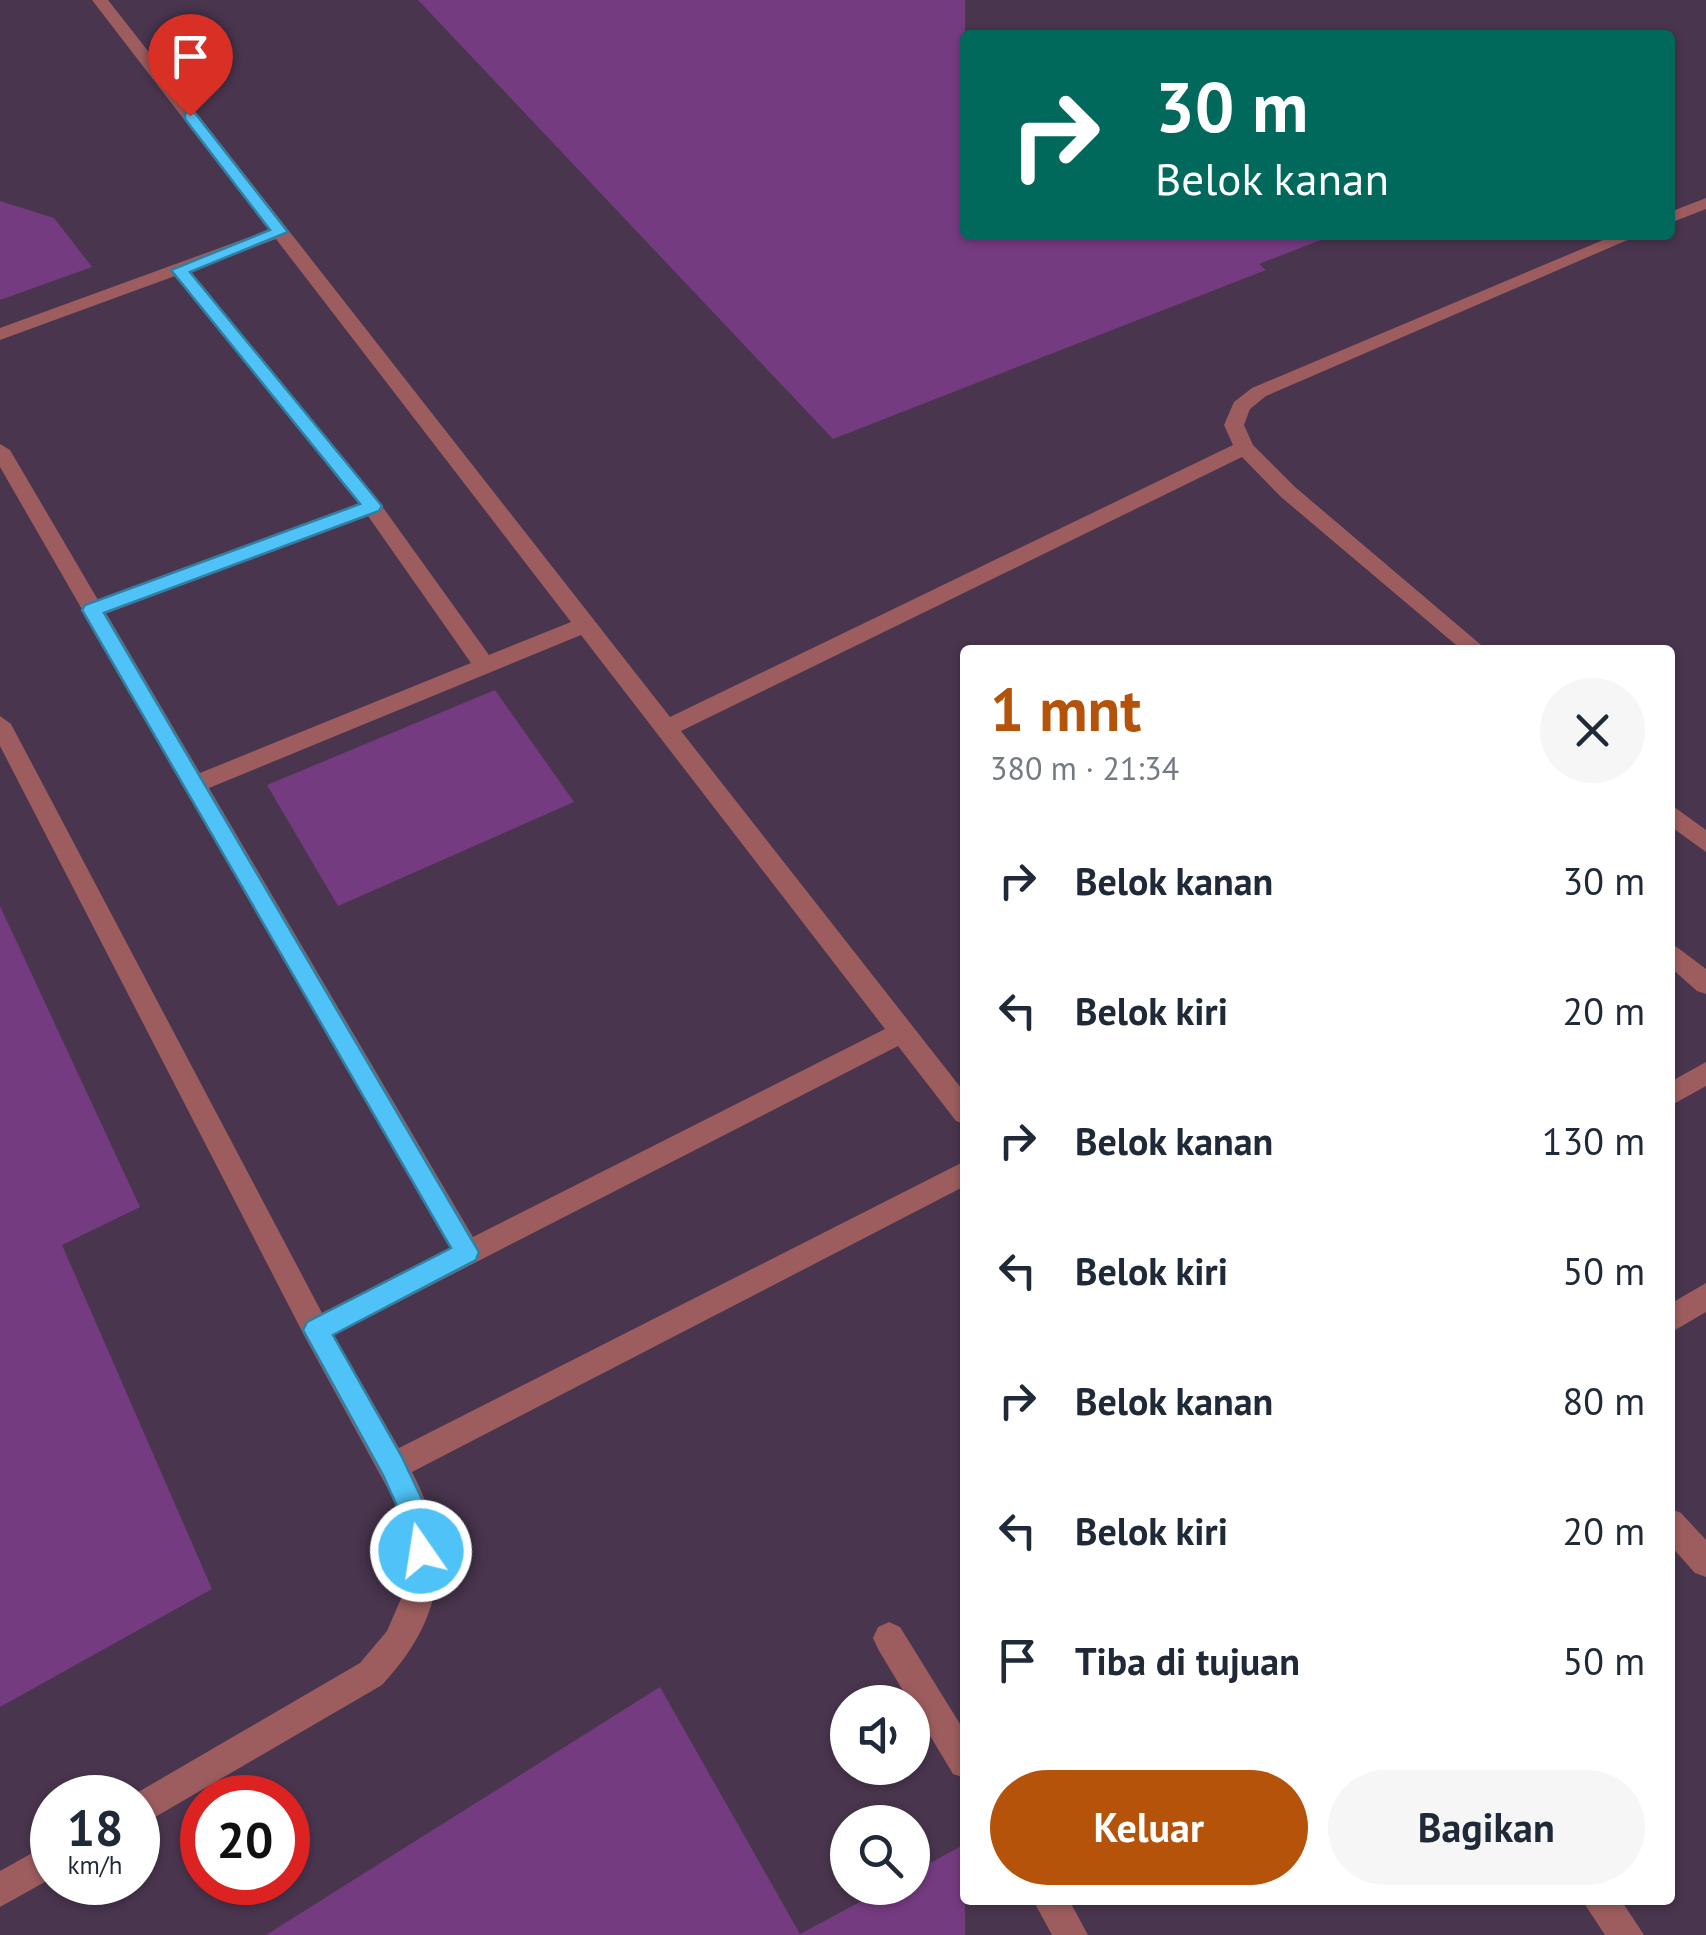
<!DOCTYPE html>
<html lang="id">
<head>
<meta charset="utf-8">
<style>
  :root { --surface:#fff; --page:#f6f6f7; --text:#1f2937; --muted:#747a83; --accent:#b45309 }
  body { margin:0; font-family:"PT Sans",sans-serif; background:var(--page); color:var(--text); height:100vh; display:flex; flex-direction:column; font-size:38px; white-space:nowrap }
  * { box-sizing:border-box; margin:0 }
  p { font-size:32px; color:var(--muted) }
  .icon { flex:none; width:55px; height:55px; fill:none; stroke:currentColor; stroke-width:2; stroke-linecap:round; stroke-linejoin:round }
  .map { position:relative; flex:1; overflow:hidden }
  .side { position:absolute; left:960px; top:645px; width:715px; height:1260px; display:flex; flex-direction:column; background:var(--surface); border-radius:10px; box-shadow:0 2px 8px #0004 }
  .side>* { flex:none }
  .guide { position:absolute; left:960px; top:30px; width:715px; height:210px; border-radius:10px; box-shadow:0 2px 8px #0004; background:#00695c; color:#fff; overflow:hidden }
  .buttons { position:absolute; left:830px; top:1685px; display:grid; gap:20px }
  .buttons a { display:grid; place-items:center; width:100px; height:100px; border-radius:50%; background:var(--surface); box-shadow:0 2px 8px #0004; font-size:50px }
  .speed { position:absolute; left:30px; top:1775px; display:flex; gap:20px; font-size:50px; font-weight:700; text-align:center }
  .speed>* { display:grid; place-content:center; width:130px; height:130px; border-radius:50%; background:var(--surface); box-shadow:0 2px 8px #0004; line-height:1 }
  .speed small { font-size:25px; font-weight:400 }
  .speed .limit { border:15px solid #d22; background:#fff; color:#111 }
  .pin { position:absolute; display:grid; place-items:center; width:85px; height:85px; color:#fff; margin:-102px -42px; border-radius:50% 50% 50% 0; rotate:-45deg; box-shadow:0 0 10px #0007 }
  .pin .icon { rotate:45deg }
  .me { position:absolute; width:110px; margin:-55px; rotate:347deg; stroke-linejoin:round; filter:drop-shadow(0 0 8px #0008) }
  .turn { display:flex; align-items:center; gap:35px; height:210px; padding:0 30px; font-size:45px }
  .turn .icon { width:130px; height:130px; stroke-width:2.5 }
  .turn b { display:block; font-size:70px; line-height:85px }
  .round { display:grid; place-items:center; flex:none; width:105px; height:105px; border-radius:52px; background:var(--page) }
  .summary { display:flex; align-items:center; justify-content:space-between; height:170px; padding:0 30px }
  h1 { font-size:60px; font-weight:700; line-height:75px; color:var(--accent) }
  .primary-button { display:flex; gap:20px; margin-top:auto; padding:20px 30px }
  .primary-button a { flex:1; height:115px; border-radius:60px; background:var(--accent); color:#fff; font-size:40px; font-weight:700; line-height:115px; text-align:center }
  .primary-button a+a { background:var(--page); color:var(--text) }
  ul { padding:0; list-style:none }
  li { display:flex; align-items:center; gap:30px; height:130px; padding:0 30px }
  li div { flex:1 }
  li b { display:block; font-size:38px }
  li em { font-style:normal }
  .map>svg:first-child { display:block }
  .built { fill:#49354e; fill-rule:evenodd }
  .building { fill:#753b81 }
  .lines { fill:none; stroke-linecap:round; stroke-linejoin:round }
  .minor { fill:#9d5d5e; fill-rule:evenodd }
  .route { fill:#4fc3f7; stroke:#337fa1; stroke-width:2.5 }
</style>
</head>
<body>
<div class="map">
<svg width="1706" height="1935" viewBox="0 0 1706 1935">
  <rect width="100%" height="100%" fill="#3e2d41"/>
  <path class="built" d="M 0,0 L 1706,0 L 1706,1935 L 0,1935 ZM 965,35 L 1670,35 L 1670,235 L 965,235 ZM 965,650 L 1670,650 L 1670,1900 L 965,1900 ZM 848,1702 L 912,1702 L 912,1768 L 848,1768 ZM 52,1798 L 138,1798 L 138,1882 L 52,1882 ZM 202,1798 L 288,1798 L 288,1882 L 202,1882 ZM 848,1822 L 912,1822 L 912,1888 L 848,1888 Z"/>
  <g class="building">
    <polygon points="418,0 965,0 965,235 1325,235 1326,238 1259,264 1266,270 833,439"/>
    <polygon points="0,201 54,218 92,267 0,300"/>
    <polygon points="495,690 574,802 338,906 267,785"/>
    <polygon points="0,906 140,1207 62,1245 212,1589 0,1707"/>
    <polygon points="660,1687 800,1934 886,1888 912,1888 912,1873 965,1844 965,1935 266,1935"/>
  </g>
  <g class="lines">
    <g class="minor">
      <path d="M 92,0 L 108,0 L 670,717 L 1233,445 L 1224,425 L 1234,402 L 1252,388 L 1615,235 L 1639,235 L 1266,396 L 1250,409 L 1244,425 L 1253,445 L 1295,487 L 1487,650 L 1462,650 L 1281,497 L 1242,457 L 681,731 L 965,1093 L 965,1124 L 956,1121 L 898,1046 L 334,1335 L 399,1448 L 965,1161 L 965,1186 L 412,1472 C 454,1552 444,1619 382,1685 L 138,1827 L 138,1798 L 128,1798 L 360,1663 L 387,1631 L 406,1587 L 407,1546 L 400,1511 L 306,1339 L 0,746 L 0,716 L 11,724 L 322,1313 L 450,1248 L 0,467 L 0,444 L 10,450 L 98,600 L 359,504 L 175,276 L 0,340 L 0,328 L 269,230 ZM 276,239 L 571,622 L 489,655 L 379,502 L 190,271 ZM 368,516 L 471,663 L 200,773 L 106,613 ZM 581,635 L 885,1029 L 473,1237 L 209,788 Z"/>
      <polygon points="1706,198 1706,209 1670,223 1670,212"/>
      <polygon points="1670,804 1706,830 1706,852 1670,826"/>
      <polygon points="1670,942 1706,969 1706,994 1697,991 1670,967"/>
      <polygon points="1706,1062 1706,1086 1670,1106 1670,1082"/>
      <polygon points="1706,1283 1706,1312 1670,1333 1670,1304"/>
      <polygon points="1670,1508 1681,1513 1706,1540 1706,1577 1695,1573 1670,1545"/>
      <polygon points="889,1622 900,1627 965,1732 965,1778 953,1774 878,1649 873,1638 878,1627"/>
      <polygon points="52,1842 52,1878 0,1907 0,1871"/>
      <polygon points="1033,1900 1069,1900 1088,1935 1052,1935"/>
      <polygon points="1582,1900 1621,1900 1644,1935 1605,1935"/>
    </g>
  </g>
  <polygon class="route" points="185,113 195,113 288,232 190,272 382,506 379,511 104,613 479,1252 476,1260 333,1335 402,1457 429,1514 435,1551 431,1560 421,1564 411,1560 405,1524 383,1475 303,1330 307,1322 451,1248 82,610 85,605 360,504 171,270 270,230 185,119"/>
</svg>
<div class="buttons">
<a><svg class="icon" aria-label="sound" viewBox="0 0 24 24"><path d="M4 9h4l5-4v14l-5-4H4zM17 9q2 3 0 6"/></svg></a>
<a><svg class="icon" aria-label="search" viewBox="0 0 24 24"><circle cx="10" cy="10" r="6"/><path d="M15 15l6 6"/></svg></a>
</div>
<div class="speed"><div>18<small>km/h</small></div><div class="limit">20</div></div>
<div class="pin" style="left:190px;top:116px;background:#d93025"><svg class="icon" aria-label="arrive" viewBox="0 0 24 24"><path d="M6 21V4h12l-3 4 3 4H6"/></svg></div>
<svg class="me" style="left:421px;top:1551px" viewBox="-20 -20 40 40"><circle r="17" fill="#4fc3f7" stroke="#fff" stroke-width="3"/><path d="M0-11L8 9 0 5-8 9z" fill="#fff"/></svg>
<div class="guide">
<div class="turn"><svg class="icon" aria-label="right" viewBox="0 0 24 24"><path d="M7 20v-9h11M14 6l5 5-5 5"/></svg><div><b>30 m</b>Belok kanan</div></div>
</div>
<section class="side">
<div class="summary"><div><h1>1 mnt</h1><p>380 m · 21:34</p></div><a class="round"><svg class="icon" aria-label="close" viewBox="0 0 24 24"><path d="M6 6l12 12M18 6L6 18"/></svg></a></div>
<ul>
<li><svg class="icon" aria-label="right" viewBox="0 0 24 24"><path d="M7 20v-9h11M14 6l5 5-5 5"/></svg><div><b>Belok kanan</b></div><em>30 m</em></li>
<li><svg class="icon" aria-label="left" viewBox="0 0 24 24"><path d="M17 20v-9H6M10 6l-5 5 5 5"/></svg><div><b>Belok kiri</b></div><em>20 m</em></li>
<li><svg class="icon" aria-label="right" viewBox="0 0 24 24"><path d="M7 20v-9h11M14 6l5 5-5 5"/></svg><div><b>Belok kanan</b></div><em>130 m</em></li>
<li><svg class="icon" aria-label="left" viewBox="0 0 24 24"><path d="M17 20v-9H6M10 6l-5 5 5 5"/></svg><div><b>Belok kiri</b></div><em>50 m</em></li>
<li><svg class="icon" aria-label="right" viewBox="0 0 24 24"><path d="M7 20v-9h11M14 6l5 5-5 5"/></svg><div><b>Belok kanan</b></div><em>80 m</em></li>
<li><svg class="icon" aria-label="left" viewBox="0 0 24 24"><path d="M17 20v-9H6M10 6l-5 5 5 5"/></svg><div><b>Belok kiri</b></div><em>20 m</em></li>
<li><svg class="icon" aria-label="arrive" viewBox="0 0 24 24"><path d="M6 21V4h12l-3 4 3 4H6"/></svg><div><b>Tiba di tujuan</b></div><em>50 m</em></li>
</ul>
<div class="primary-button"><a>Keluar</a><a>Bagikan</a></div>
</section>
</div>
</body>
</html>
